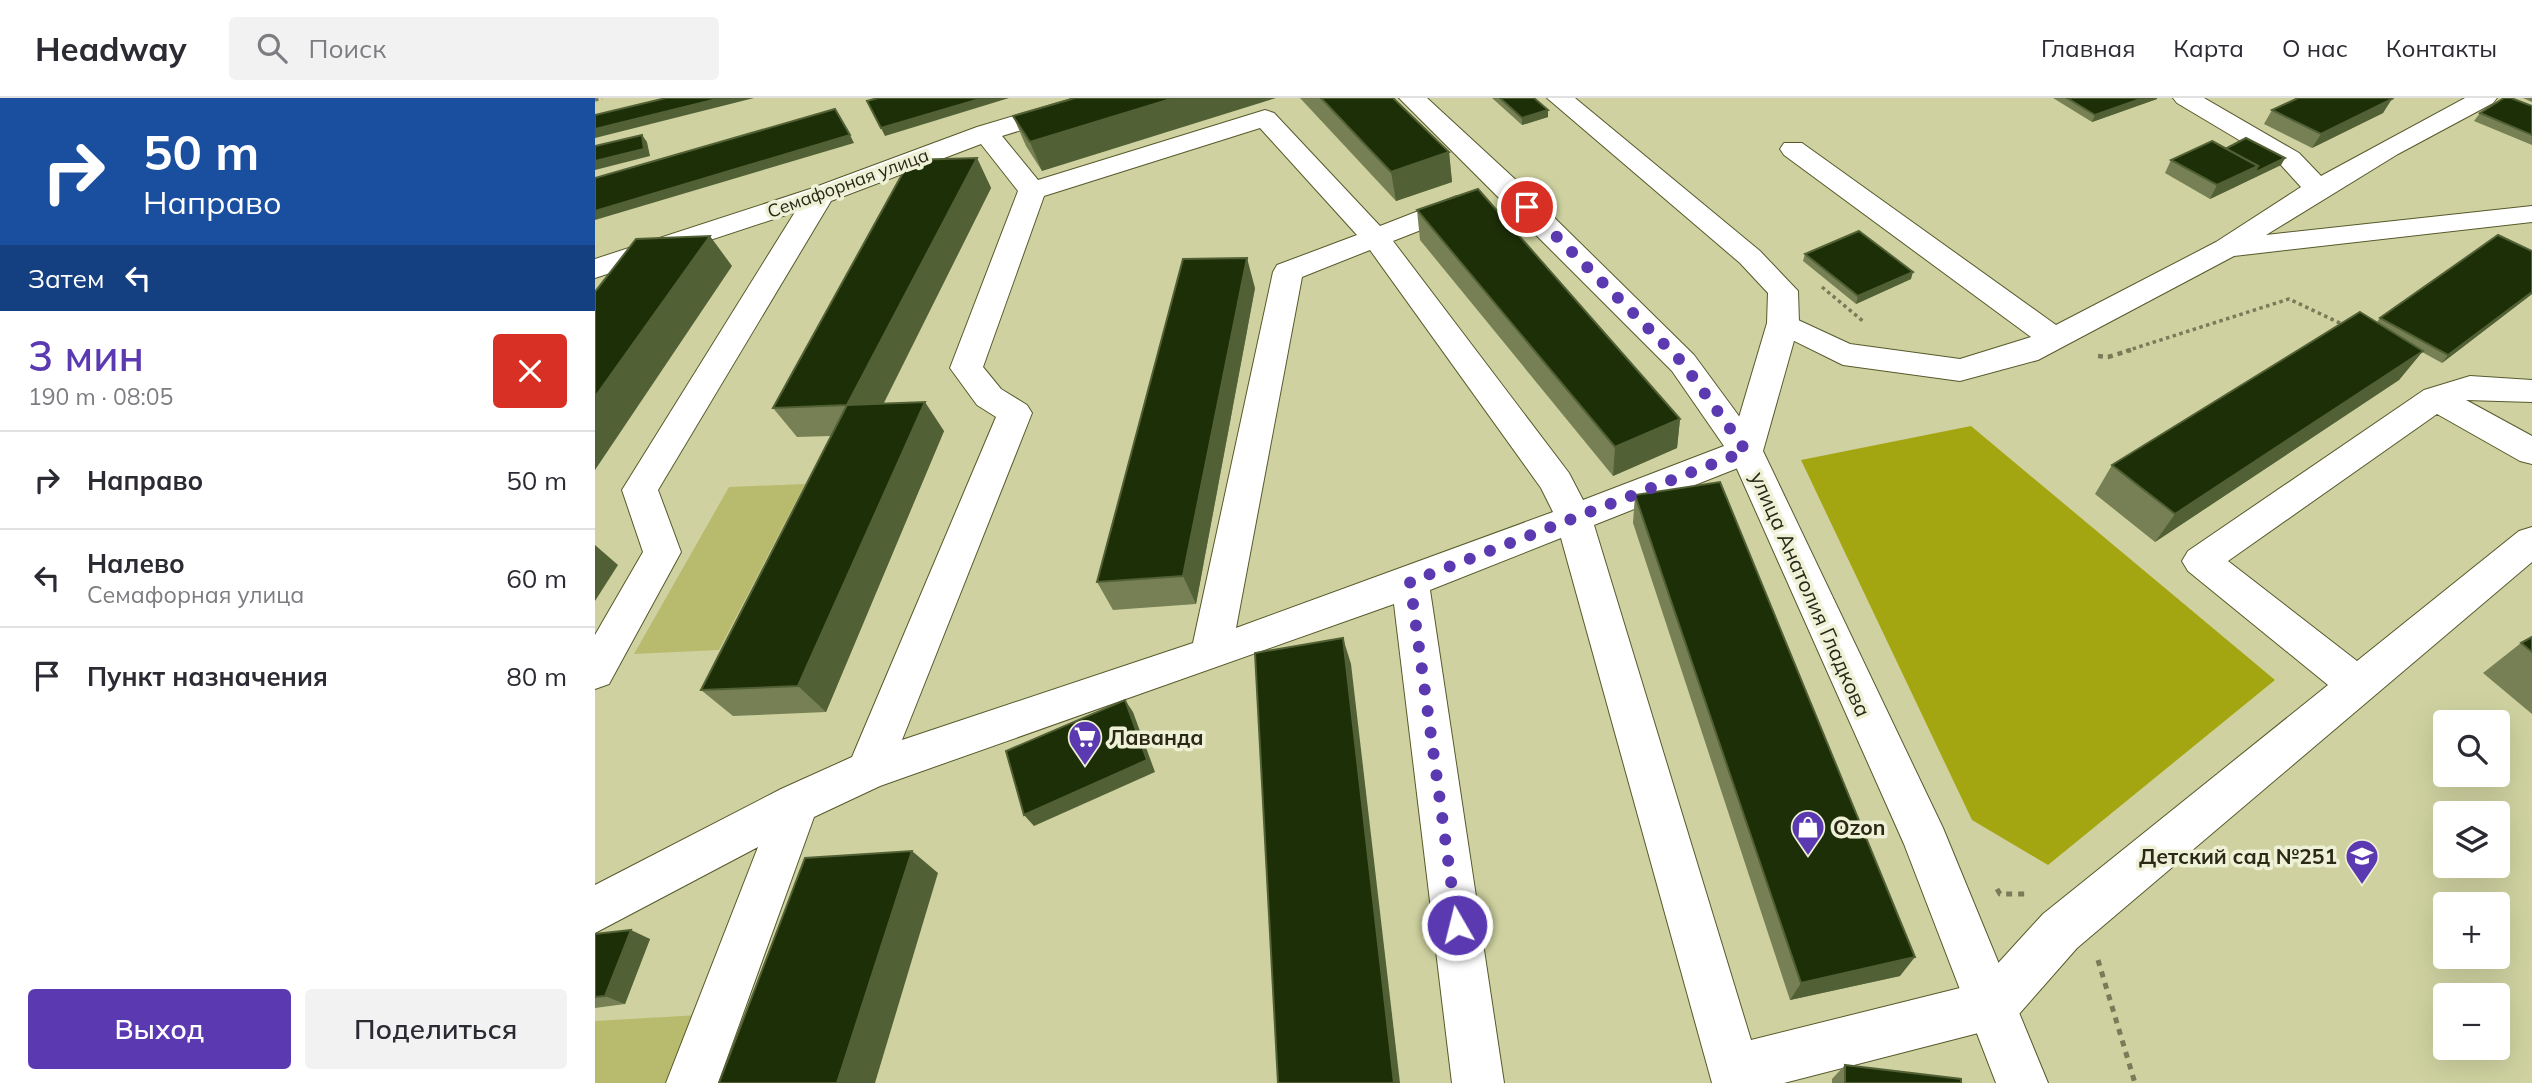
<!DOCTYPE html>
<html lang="ru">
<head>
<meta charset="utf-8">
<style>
  :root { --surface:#fff; --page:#f2f2f3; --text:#2b2b33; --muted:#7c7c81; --line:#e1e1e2; --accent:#5a39b1 }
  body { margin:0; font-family:Mulish,sans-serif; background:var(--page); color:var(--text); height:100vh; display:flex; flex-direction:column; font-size:26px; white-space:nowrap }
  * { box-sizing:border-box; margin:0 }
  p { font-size:23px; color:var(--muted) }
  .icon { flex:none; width:38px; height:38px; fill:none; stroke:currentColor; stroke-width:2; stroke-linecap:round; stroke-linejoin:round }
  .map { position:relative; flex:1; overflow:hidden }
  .sheet { display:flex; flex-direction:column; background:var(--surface); width:595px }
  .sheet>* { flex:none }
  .hud { background:#1a4fa0; color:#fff; overflow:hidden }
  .fabs { position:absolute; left:1838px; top:612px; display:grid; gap:14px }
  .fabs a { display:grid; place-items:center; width:77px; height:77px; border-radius:7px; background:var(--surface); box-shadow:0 7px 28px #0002; font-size:35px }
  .pin { position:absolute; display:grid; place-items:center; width:60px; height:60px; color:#fff; margin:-30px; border:4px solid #fff; border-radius:50%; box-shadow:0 2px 7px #0007 }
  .me { position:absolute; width:77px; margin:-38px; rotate:352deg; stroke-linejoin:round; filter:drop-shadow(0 0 5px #0008) }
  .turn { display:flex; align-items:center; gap:24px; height:147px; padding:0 28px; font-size:32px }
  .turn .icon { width:91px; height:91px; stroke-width:2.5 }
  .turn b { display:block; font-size:49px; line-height:60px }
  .then { display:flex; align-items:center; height:66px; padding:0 28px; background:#0003; gap:14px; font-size:26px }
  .round { display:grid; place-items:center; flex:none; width:74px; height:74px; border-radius:7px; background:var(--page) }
  .head { display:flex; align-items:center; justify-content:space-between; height:119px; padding:0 28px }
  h1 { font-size:42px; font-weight:600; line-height:52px; color:var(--accent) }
  .button { display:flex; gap:14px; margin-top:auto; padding:14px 28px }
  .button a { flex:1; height:80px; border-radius:7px; background:var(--accent); color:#fff; font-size:28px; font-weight:600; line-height:80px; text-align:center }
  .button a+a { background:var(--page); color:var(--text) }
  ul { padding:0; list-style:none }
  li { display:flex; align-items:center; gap:21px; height:98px; padding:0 28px; border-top:2px solid var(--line) }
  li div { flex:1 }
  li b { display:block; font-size:26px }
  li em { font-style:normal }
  header { display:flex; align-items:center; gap:42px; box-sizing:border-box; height:98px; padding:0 35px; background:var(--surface); border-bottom:2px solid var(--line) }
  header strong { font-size:33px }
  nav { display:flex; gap:38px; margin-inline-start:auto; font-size:24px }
  .search { width:490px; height:63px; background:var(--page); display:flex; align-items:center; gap:18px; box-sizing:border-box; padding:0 24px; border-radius:7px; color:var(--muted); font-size:26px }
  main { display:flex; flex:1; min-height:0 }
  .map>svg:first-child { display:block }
  .green { fill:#b8bb6d }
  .forest { fill:#a4a611 }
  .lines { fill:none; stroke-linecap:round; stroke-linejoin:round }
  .minor-casing { stroke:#57592a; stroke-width:2 }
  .major-casing { stroke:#57592a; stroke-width:2 }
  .path-far2 { stroke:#797b59; stroke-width:3.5; stroke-dasharray:3.5 3.5; stroke-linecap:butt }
  .path-far1 { stroke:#797b59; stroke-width:4.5; stroke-dasharray:5 5; stroke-linecap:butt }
  .path { stroke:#797b59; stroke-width:5; stroke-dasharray:6 6; stroke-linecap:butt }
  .minor { fill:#fff; fill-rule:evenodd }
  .major { fill:#fff; fill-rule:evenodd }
  .wall { fill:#768054 }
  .shaded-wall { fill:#526035 }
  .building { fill:#1d2f07; stroke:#526035; stroke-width:2 }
  .route { stroke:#5a39b1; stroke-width:12; stroke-dasharray:0 21.6 }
  .labels { text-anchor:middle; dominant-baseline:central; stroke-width:7; stroke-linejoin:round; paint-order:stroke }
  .far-street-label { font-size:18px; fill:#292916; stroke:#eff1d7 }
  .street-label { font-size:21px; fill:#292916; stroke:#eff1d7 }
  .poi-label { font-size:21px; font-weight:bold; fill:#292916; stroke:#eff1d7; text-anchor:start }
</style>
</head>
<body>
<header>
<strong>Headway</strong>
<div class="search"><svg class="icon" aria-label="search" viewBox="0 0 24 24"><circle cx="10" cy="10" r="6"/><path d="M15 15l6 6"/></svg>Поиск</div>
<nav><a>Главная</a><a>Карта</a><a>О нас</a><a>Контакты</a></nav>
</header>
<main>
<section class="sheet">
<div class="hud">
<div class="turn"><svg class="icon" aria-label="right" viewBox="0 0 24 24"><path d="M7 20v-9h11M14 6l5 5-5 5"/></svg><div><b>50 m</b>Направо</div></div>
<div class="then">Затем<svg class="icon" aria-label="left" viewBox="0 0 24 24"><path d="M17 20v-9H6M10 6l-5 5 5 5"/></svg></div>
</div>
<div class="head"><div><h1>3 мин</h1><p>190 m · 08:05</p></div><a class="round" style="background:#d93025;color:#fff"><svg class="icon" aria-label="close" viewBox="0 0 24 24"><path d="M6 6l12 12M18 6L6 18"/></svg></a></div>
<ul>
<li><svg class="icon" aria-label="right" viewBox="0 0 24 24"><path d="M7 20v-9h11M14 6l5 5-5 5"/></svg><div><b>Направо</b></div><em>50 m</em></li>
<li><svg class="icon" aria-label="left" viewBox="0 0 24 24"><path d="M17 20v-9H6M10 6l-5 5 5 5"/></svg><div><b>Налево</b><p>Семафорная улица</p></div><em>60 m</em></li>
<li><svg class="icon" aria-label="arrive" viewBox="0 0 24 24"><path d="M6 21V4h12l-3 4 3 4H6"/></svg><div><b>Пункт назначения</b></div><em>80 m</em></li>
</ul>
<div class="button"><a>Выход</a><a>Поделиться</a></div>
</section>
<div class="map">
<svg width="1937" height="985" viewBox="0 0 1937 985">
  <rect width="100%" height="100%" fill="#cfd2a0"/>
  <g class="green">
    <polygon points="210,386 124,552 39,556 134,389"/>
    <polygon points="104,917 76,985 0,985 0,923"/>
  </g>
  <polygon class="forest" points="1376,328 1680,582 1453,767 1377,722 1206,362"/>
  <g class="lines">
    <defs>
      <g id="minor">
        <path d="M 480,0 L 519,0 L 515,5 L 407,38 L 443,82 L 670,12 L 679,15 L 785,128 L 862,98 L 882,98 L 886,104 L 882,110 L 798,143 L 974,375 L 988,402 L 1129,348 L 1077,273 L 804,0 L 832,0 L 922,83 L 1099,257 L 1163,344 L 1168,353 L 1163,362 L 999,427 L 1156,942 L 1385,885 L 1448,816 L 1733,587 L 1593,473 L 1587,463 L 1593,453 L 1829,292 L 1875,278 L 1937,282 L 1937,304 L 1871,302 L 1937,338 L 1937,366 L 1925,363 L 1842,316 L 1633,463 L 1762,563 L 1924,433 L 1937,429 L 1937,464 L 1482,850 L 1417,924 L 1399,931 L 1189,985 L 1117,985 L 966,440 L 835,492 L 909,985 L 857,985 L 799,506 L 285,688 L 219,719 L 123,985 L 71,985 L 163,749 L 0,835 L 0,787 L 186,691 L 257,659 L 401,319 L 382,307 L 355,270 L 423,93 L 386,46 L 236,103 L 63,392 L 86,454 L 14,586 L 0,591 L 0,537 L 48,454 L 27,392 L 200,114 L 0,180 L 0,161 L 215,91 L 382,29 ZM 665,30 L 762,137 L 682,167 L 678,174 L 598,545 L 307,642 L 437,315 L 432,307 L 406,291 L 388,269 L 449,98 ZM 775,152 L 946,390 L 958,414 L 641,530 L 707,179 Z"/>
        <polygon points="1578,0 1609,0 1704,55 1726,78 1870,0 1902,0 1898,5 1803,56 1671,137 1937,108 1937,124 1639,158 1443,262 1365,283 1248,267 1177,232 1172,225 1177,218 1188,215 1255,246 1365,261 1436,239 1189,57 1185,51 1189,45 1207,45 1461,227 1621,144 1706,89 1686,67 1582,5"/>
      </g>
      <polygon id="major" points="952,0 980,0 1165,153 1203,193 1204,225 1168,353 1348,730 1453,985 1401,985 1309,746 1134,353 1172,225 1173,195 1145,165"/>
    </defs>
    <use href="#minor" class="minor-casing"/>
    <use href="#major" class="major-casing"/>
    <g class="path-far2">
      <polyline points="0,2 7,0"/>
      <polyline points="1227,189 1269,224"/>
      <polyline points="1531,253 1694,201 1749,227"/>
    </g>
    <polyline class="path-far1" points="1503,258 1513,259 1536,252"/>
    <g class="path">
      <polyline points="1402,791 1405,796 1435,796"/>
      <polyline points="1503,862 1540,985"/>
    </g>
    <use href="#minor" class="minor"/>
    <use href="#major" class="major"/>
  </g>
  <g class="wall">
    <polygon points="480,0 447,73 431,48 418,18"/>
    <polygon points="705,0 798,0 854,54 857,84 801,103"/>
    <polygon points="897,0 939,0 953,19 927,27"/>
    <polygon points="1458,0 1562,0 1562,1 1497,24"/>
    <polygon points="1703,0 1796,0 1788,15 1717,50 1669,26 1677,12"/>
    <polygon points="1928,0 1937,0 1937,4"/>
    <polygon points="1937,8 1937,47 1879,23 1885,15"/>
    <polygon points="1630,51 1690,60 1686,67 1615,101 1570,75 1576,62"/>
    <polygon points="382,60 396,90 289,305 349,333 231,614 138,618 106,592 236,338 202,339 178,310"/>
    <polygon points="822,112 1085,321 1082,350 1018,378 825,142"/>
    <polygon points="1937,153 1937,196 1847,265 1827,254 1804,282 1560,444 1500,396 1517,367 1782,224 1785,220"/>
    <polygon points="1210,156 1316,181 1261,206 1208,163"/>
    <polygon points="660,190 601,506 518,512 502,484"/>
    <polygon points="1040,397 1305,878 1195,902 1038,425"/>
    <polygon points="1937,539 1937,616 1888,575 1926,545"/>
    <polygon points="0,836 55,841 30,906 0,910"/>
    <polygon points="1250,967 1366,985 1237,985 1237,981"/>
  </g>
  <g class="shaded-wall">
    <polygon points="126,0 159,0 0,40 0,31"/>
    <polygon points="388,0 414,0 290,38 286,30"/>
    <polygon points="579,0 681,0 447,73 435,44"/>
    <polygon points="1548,0 1562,0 1562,1 1497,24 1500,17"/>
    <polygon points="1797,1 1788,15 1717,50 1726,36"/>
    <polygon points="953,12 953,19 927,27 927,20"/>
    <polygon points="47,37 52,44 55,58 0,72 0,63"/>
    <polygon points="255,37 259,45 0,122 0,113"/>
    <polygon points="854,54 857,84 801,103 796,74"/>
    <polygon points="382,60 396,90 273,336 252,307"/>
    <polygon points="1690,60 1686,67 1615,101 1622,87 1663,68"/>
    <polygon points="115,138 137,168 0,372 0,299"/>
    <polygon points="652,160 660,190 601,506 588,478"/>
    <polygon points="1318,174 1316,181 1261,206 1263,198"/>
    <polygon points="1937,194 1937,196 1847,265 1853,257"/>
    <polygon points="1828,253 1804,282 1560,444 1580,416"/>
    <polygon points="330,304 349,333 231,614 203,588"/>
    <polygon points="1085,321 1082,350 1018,378 1020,349"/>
    <polygon points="0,447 23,467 0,503"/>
    <polygon points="748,540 756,566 805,985 799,985"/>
    <polygon points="530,602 538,614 560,674 439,728 429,717"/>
    <polygon points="317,753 343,775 280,985 242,985"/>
    <polygon points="36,832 55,841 30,906 10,898"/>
    <polygon points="1320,859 1305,878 1195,902 1206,885"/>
  </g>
  <g class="building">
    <polygon points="71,0 126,0 0,31 0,17"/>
    <polygon points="283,0 388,0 286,30 272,3"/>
    <polygon points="480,0 579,0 435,44 418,18"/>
    <polygon points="726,0 798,0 854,54 796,74"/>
    <polygon points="905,0 939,0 953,12 927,20"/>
    <polygon points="1472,0 1548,0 1500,17"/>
    <polygon points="1703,0 1794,0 1797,1 1726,36 1677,12"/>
    <polygon points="1909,0 1916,0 1937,8 1937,37 1885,15"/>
    <polygon points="240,11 255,37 0,113 0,80"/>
    <polygon points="47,37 49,51 0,63 0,48"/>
    <polygon points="1651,40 1690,60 1659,75 1663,68 1630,51"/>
    <polygon points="1617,43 1663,68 1622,87 1576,62"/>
    <polygon points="382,60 252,307 178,310 315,62"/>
    <polygon points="883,91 1085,321 1020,349 822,112"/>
    <polygon points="1264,133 1318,174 1263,198 1210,156"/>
    <polygon points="1903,137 1937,153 1937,194 1853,257 1785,220"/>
    <polygon points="115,138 0,299 0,194 41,141"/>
    <polygon points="652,160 588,478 502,484 588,161"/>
    <polygon points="1765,214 1828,253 1580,416 1517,367"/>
    <polygon points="330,304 203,588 106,592 252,307"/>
    <polygon points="1125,384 1320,859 1206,885 1040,397"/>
    <polygon points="1937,539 1937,554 1926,545"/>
    <polygon points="748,540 799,985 683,985 660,555"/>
    <polygon points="530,602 552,662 429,717 411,653"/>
    <polygon points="317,753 242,985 124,985 210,760"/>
    <polygon points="36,832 10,898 0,899 0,836"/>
    <polygon points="1250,967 1366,981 1366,985 1250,985"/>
  </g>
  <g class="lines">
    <polyline class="route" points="862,827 815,484 1151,353 1088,265 932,109"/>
  </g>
  <defs>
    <symbol id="supermarket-pin" viewBox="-11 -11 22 30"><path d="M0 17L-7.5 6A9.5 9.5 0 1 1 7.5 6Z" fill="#5a39b1" stroke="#eff1d7"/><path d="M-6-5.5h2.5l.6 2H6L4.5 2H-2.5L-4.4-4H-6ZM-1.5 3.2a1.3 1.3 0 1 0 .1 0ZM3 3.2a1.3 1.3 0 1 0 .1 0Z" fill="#fff"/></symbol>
    <symbol id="shop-pin" viewBox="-11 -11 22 30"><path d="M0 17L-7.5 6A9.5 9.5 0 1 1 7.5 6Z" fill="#5a39b1" stroke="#eff1d7"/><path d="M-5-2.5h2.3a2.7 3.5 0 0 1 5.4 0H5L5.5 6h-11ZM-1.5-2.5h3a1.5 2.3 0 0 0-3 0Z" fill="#fff"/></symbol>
    <symbol id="school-pin" viewBox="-11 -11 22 30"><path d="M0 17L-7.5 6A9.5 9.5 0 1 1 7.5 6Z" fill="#5a39b1" stroke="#eff1d7"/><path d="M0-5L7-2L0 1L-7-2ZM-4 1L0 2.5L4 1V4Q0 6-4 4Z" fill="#fff"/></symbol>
  </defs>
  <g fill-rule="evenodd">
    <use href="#supermarket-pin" x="471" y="620" width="38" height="52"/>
    <use href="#shop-pin" x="1194" y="710" width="38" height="52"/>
    <use href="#school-pin" x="1748" y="739" width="38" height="52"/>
  </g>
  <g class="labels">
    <g class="far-street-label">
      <text transform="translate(253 85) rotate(-20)">Семафорная улица</text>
    </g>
    <g class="street-label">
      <text transform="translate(1216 496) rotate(66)">улица Анатолия Гладкова</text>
    </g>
    <g class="poi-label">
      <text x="514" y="639">Лаванда</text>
      <text x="1238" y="729">Ozon</text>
      <text x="1742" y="758" text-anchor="end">Детский сад №251</text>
    </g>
  </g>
</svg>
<div class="fabs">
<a><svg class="icon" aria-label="search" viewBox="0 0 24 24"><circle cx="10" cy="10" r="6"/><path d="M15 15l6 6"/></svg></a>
<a><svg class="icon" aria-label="layers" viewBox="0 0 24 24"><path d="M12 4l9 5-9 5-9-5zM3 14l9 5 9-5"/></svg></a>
<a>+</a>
<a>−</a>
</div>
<div class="pin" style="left:932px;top:109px;background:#d93025"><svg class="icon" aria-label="arrive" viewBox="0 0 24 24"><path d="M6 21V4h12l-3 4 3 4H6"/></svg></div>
<svg class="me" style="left:862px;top:827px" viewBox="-20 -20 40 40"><circle r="17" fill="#5a39b1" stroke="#fff" stroke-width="3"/><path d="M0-11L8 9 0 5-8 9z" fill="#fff"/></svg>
</div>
</main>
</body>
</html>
